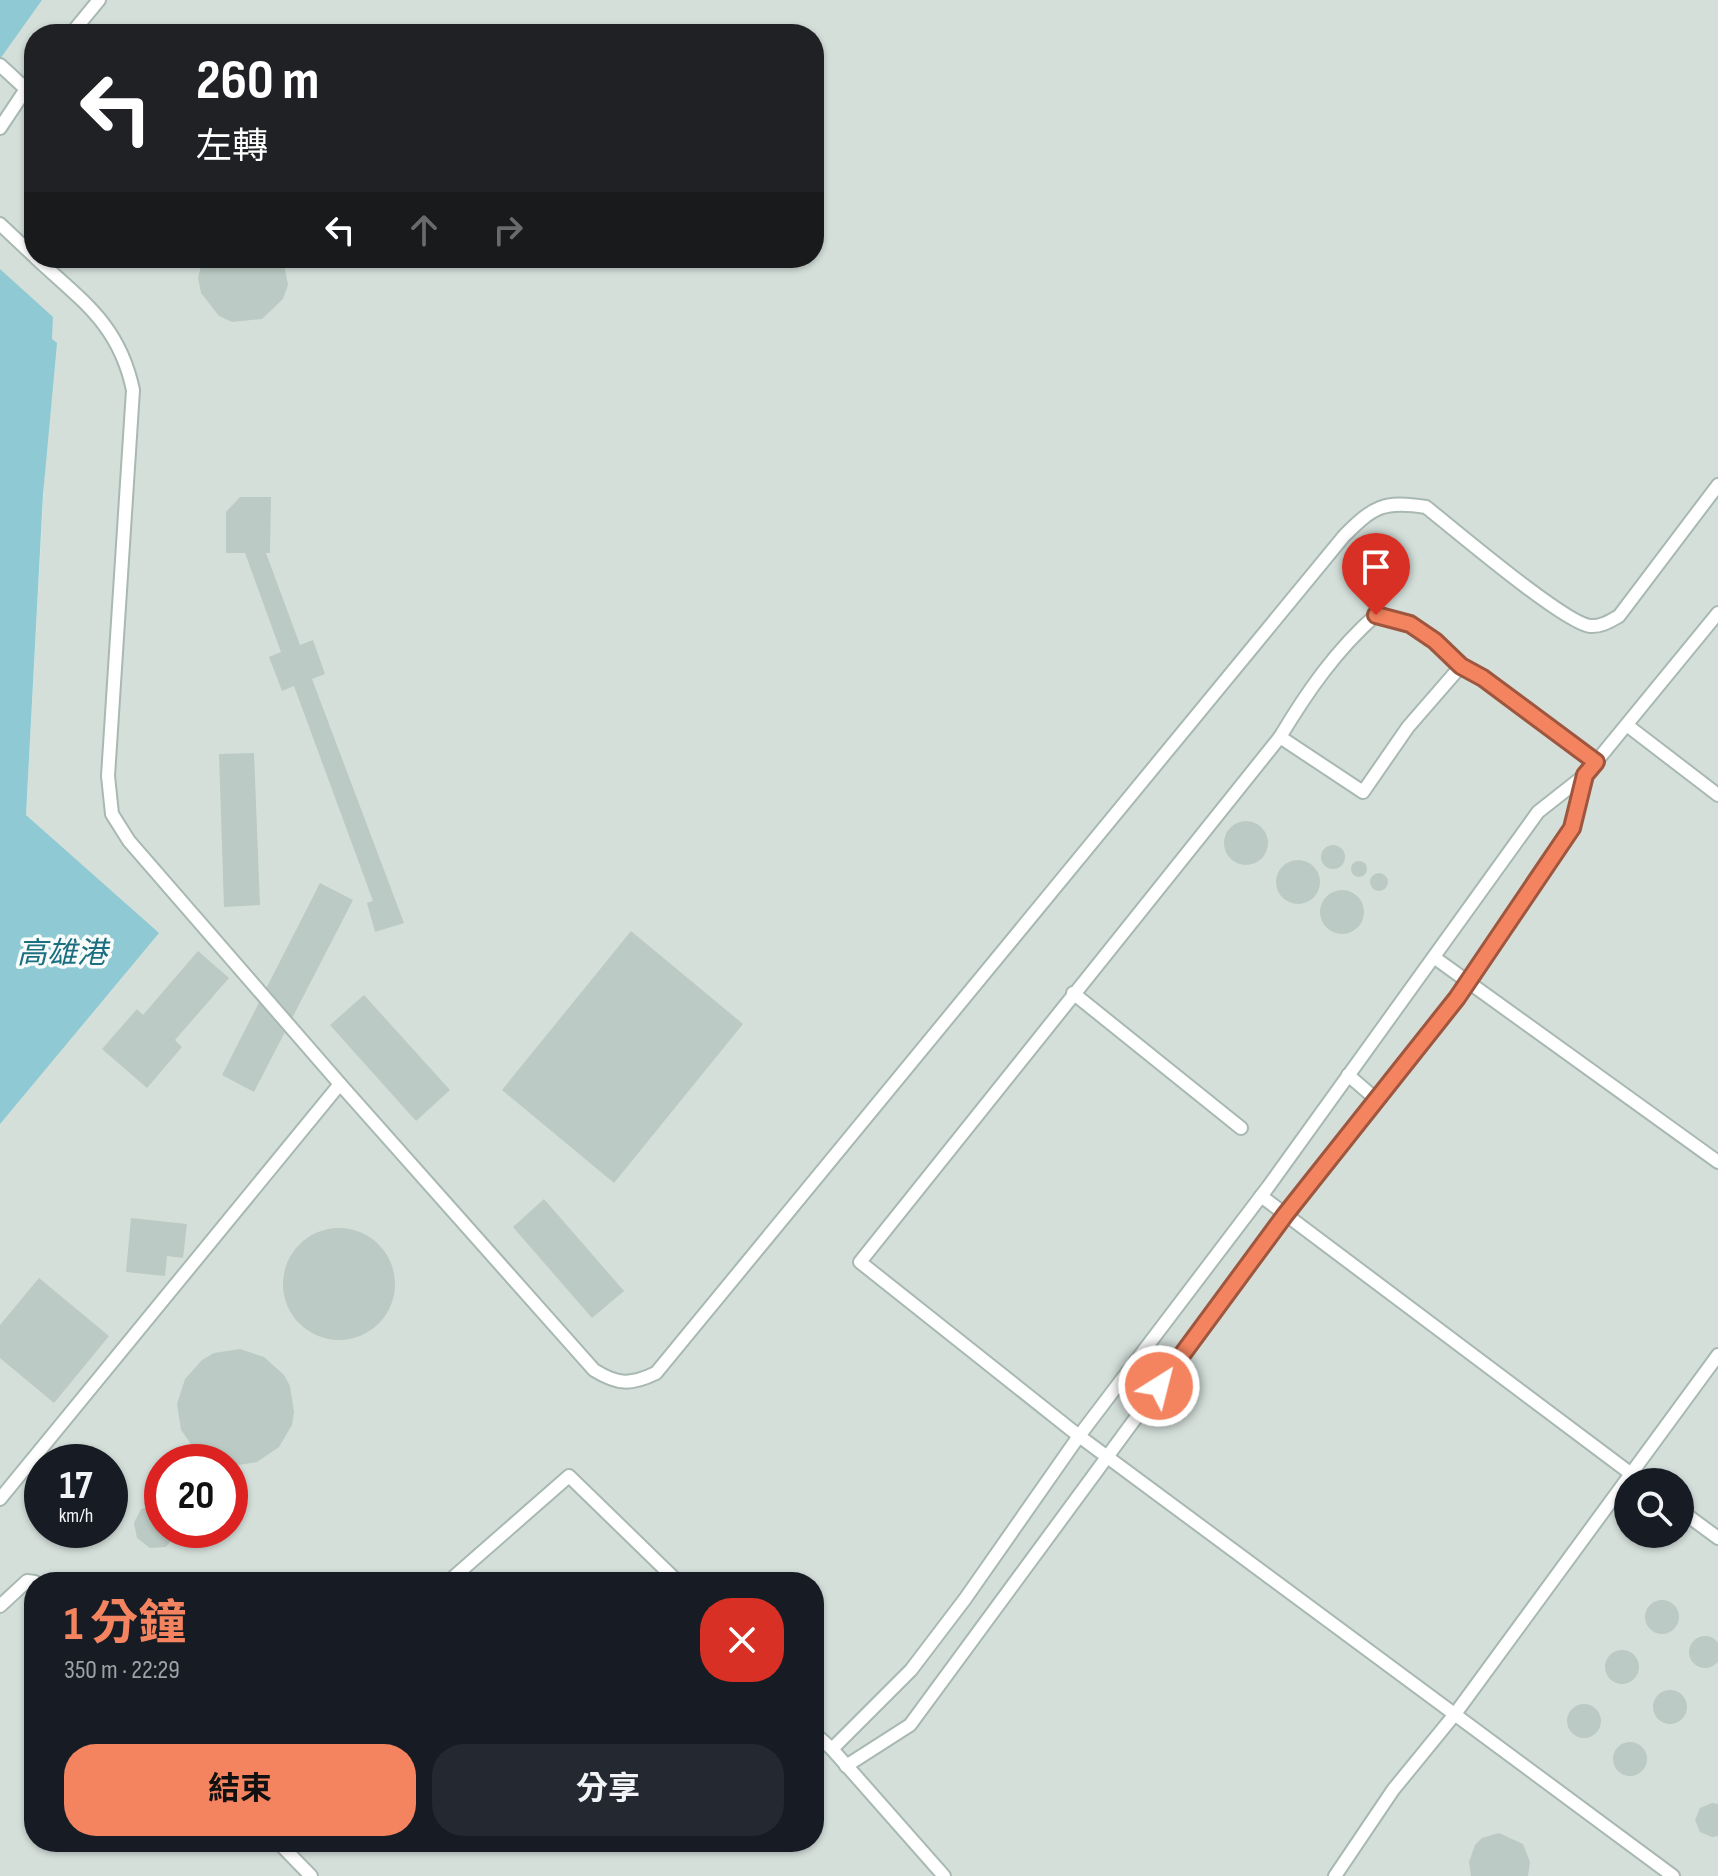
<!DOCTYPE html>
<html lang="zh-TW">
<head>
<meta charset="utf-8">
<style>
  :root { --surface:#171b24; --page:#242831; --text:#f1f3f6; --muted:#9ea1a6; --accent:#f4845f }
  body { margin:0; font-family:"Sofia Sans Condensed","Noto Sans TC",sans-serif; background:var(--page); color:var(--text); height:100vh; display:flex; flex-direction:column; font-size:30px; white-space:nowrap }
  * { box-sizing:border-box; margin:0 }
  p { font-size:26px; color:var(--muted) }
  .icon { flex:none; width:44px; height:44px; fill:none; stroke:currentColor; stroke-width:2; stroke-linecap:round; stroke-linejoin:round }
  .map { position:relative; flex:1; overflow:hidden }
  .side { position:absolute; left:24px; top:1572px; width:800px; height:280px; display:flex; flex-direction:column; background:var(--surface); border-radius:32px; box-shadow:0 2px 6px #0004 }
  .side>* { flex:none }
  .guide { position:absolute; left:24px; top:24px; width:800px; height:244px; border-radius:32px; box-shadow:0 2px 6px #0004; background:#202124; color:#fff; overflow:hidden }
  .tools { position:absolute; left:1614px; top:1468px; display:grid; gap:16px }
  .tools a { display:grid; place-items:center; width:80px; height:80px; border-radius:50%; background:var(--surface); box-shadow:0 2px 6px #0004; font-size:40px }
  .speed { position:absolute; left:24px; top:1444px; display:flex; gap:16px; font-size:40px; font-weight:700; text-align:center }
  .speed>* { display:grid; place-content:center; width:104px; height:104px; border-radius:50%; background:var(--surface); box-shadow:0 2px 6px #0004; line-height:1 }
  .speed small { font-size:20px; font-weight:400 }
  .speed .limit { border:12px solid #d22; background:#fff; color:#111 }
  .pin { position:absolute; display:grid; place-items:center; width:68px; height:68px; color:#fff; margin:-82px -34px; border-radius:50% 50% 50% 0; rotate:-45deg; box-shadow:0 0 8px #0007 }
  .pin .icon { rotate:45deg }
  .me { position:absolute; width:88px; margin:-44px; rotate:36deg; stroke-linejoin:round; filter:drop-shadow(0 0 6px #0008) }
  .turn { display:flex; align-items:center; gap:28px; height:168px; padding:0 40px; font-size:36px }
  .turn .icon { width:104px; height:104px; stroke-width:2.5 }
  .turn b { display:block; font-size:56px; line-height:68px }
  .lanes { display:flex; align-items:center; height:76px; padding:0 40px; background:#0003; justify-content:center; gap:40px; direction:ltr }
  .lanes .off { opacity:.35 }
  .round { display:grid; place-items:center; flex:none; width:84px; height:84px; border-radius:32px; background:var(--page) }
  .summary { display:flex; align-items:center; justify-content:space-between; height:136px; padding:0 40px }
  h1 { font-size:48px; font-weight:700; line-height:60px; color:var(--accent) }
  .button { display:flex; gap:16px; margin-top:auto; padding:16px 40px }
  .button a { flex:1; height:92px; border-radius:32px; background:var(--accent); color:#111; font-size:32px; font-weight:700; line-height:92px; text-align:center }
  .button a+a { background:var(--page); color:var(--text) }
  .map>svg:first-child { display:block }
  .built { fill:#d4dfda; fill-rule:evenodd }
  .water { fill:#8ec9d4 }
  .building { fill:#bbcac4 }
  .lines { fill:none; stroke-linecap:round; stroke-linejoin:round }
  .service-casing { stroke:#a8b8b2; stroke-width:16 }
  .service { stroke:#fff; stroke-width:12 }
  .route-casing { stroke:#9f563e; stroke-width:20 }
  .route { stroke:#f4845f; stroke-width:14 }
  .labels { text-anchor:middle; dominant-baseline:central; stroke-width:7; stroke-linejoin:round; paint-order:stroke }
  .water-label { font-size:30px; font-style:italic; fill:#1c6f80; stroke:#f7fbf9 }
</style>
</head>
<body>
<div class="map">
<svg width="1718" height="1876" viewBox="0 0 1718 1876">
  <rect width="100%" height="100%" fill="#e6efeb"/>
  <path class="built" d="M 0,0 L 1718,0 L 1718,1876 L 0,1876 L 0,1122 L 158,933 L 26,815 L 53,318 L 0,269 ZM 34,34 L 814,34 L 814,258 L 34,258 ZM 42,1462 L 110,1462 L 110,1530 L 42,1530 ZM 162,1462 L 230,1462 L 230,1530 L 162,1530 ZM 1628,1482 L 1680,1482 L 1680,1534 L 1628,1534 ZM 34,1582 L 814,1582 L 814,1842 L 34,1842 Z"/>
  <g class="water">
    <polygon points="0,0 42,0 0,59"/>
    <polygon points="0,269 53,317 52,339 57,343 43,495 26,815 159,933 0,1124"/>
  </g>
  <g class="building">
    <polygon points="203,258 283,258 288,285 283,299 262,319 232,322 219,316 201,293 198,278"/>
    <polygon points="240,497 271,497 270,553 266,553 300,645 313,640 325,674 312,679 404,923 375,932 367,903 373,901 294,686 282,691 269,657 281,652 245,553 226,553 226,512"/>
    <polygon points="254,753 260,905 224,907 219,754"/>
    <circle cx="1246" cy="843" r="22"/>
    <circle cx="1333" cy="857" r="12"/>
    <circle cx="1298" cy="882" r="22"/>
    <circle cx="1359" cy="869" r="8"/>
    <circle cx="1379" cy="882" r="9"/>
    <polygon points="320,883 353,900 254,1092 222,1075"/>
    <circle cx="1342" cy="912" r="22"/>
    <polygon points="631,931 743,1024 614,1183 502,1090"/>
    <polygon points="198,951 229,978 175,1040 182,1047 147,1088 102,1049 137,1009 143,1015"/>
    <polygon points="364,995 450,1090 416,1121 330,1025"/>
    <polygon points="544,1199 624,1291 592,1318 513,1227"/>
    <polygon points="131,1218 187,1224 183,1258 167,1256 165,1276 126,1272"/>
    <circle cx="339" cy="1284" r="56"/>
    <polygon points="39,1278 109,1336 54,1403 0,1358 0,1325"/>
    <polygon points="240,1349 264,1357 284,1375 290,1386 294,1412 292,1425 279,1447 257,1462 232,1466 230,1462 214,1462 196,1451 181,1430 177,1404 185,1379 202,1360 214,1353"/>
    <polygon points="162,1503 162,1530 179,1530 166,1547 150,1548 137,1538 134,1523 141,1509"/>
    <circle cx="1662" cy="1617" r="17"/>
    <circle cx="1705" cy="1652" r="16"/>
    <circle cx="1622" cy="1667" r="17"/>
    <circle cx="1670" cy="1707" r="17"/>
    <circle cx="1584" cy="1721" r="17"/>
    <circle cx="1630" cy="1759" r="17"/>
    <polygon points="1712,1803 1718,1804 1718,1836 1712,1837 1700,1832 1695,1820 1700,1808"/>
    <polygon points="1499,1833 1523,1844 1530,1862 1528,1876 1471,1876 1469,1862 1475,1845 1482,1838"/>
  </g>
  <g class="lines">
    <defs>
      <g id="service">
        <polyline points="71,34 99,0"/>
        <polyline points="0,65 26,89 0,128"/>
        <polyline points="0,224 34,256"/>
        <polyline points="1628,726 1718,795"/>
        <polyline points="1280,737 1363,792 1408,727 1461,666"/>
        <path d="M 1596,762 L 1483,678 L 1461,666 L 1435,641 L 1410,624 L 1376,615 C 1336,650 1307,692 1280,737 L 860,1262 L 1079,1436 L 1673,1876"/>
        <polyline points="1591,768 1718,613"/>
        <polyline points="1435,958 1718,1162"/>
        <polyline points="1073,993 1241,1128"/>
        <polyline points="1348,1075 1377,1100"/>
        <path d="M 340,1084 L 594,1370 C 618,1385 631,1385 656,1373 L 1344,536 C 1373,507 1383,500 1426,507 C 1454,529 1564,623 1590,626 C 1601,627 1610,621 1619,616 L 1718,485"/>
        <polyline points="1261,1196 1642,1482"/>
        <path d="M 0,1499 L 340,1084 L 129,841 L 112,814 L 108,776 L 133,390 C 119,324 82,301 36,258"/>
        <polyline points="1680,1510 1718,1538"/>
        <polyline points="448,1582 569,1476 678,1582"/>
        <polyline points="0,1606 27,1581 35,1582"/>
        <polyline points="814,1733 832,1749 944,1876"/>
        <polyline points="832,1749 911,1670 965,1599 1079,1436 1268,1187 1538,812 1585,775 1572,828 1457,998 1285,1215 910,1725 846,1766"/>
        <polyline points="278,1842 311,1876"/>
        <polyline points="1335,1876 1393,1790 1455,1714 1718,1355"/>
      </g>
    </defs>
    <use href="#service" class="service-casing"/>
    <use href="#service" class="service"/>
  </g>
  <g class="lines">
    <defs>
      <polyline id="route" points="1159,1386 1285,1215 1457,998 1572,828 1585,775 1596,762 1483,678 1461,666 1435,641 1410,624 1376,615"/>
    </defs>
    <use href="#route" class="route-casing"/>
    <use href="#route" class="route"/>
  </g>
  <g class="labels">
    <g class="water-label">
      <text x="62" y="954">高雄港</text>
    </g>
  </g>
</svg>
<div class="tools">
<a><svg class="icon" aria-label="search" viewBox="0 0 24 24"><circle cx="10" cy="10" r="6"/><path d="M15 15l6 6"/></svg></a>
</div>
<div class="speed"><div>17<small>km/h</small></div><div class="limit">20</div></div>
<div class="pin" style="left:1376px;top:615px;background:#d93025"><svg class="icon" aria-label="arrive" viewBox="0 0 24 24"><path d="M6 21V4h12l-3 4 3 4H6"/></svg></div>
<svg class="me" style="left:1159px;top:1386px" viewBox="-20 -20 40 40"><circle r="17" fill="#f4845f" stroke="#fff" stroke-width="3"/><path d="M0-11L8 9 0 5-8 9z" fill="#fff"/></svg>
<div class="guide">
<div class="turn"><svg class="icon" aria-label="left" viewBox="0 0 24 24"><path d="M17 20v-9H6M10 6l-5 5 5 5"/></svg><div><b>260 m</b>左轉</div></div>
<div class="lanes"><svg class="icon" aria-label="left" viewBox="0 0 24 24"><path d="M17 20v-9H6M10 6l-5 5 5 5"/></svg><svg class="icon off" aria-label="ahead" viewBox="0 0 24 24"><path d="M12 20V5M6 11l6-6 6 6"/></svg><svg class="icon off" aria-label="right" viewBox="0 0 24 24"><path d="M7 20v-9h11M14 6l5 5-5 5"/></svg></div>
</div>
<section class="side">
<div class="summary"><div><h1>1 分鐘</h1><p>350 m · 22:29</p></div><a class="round" style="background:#d93025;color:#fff"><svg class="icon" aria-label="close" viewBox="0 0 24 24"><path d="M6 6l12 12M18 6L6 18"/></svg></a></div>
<div class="button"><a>結束</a><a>分享</a></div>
</section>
</div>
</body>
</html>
